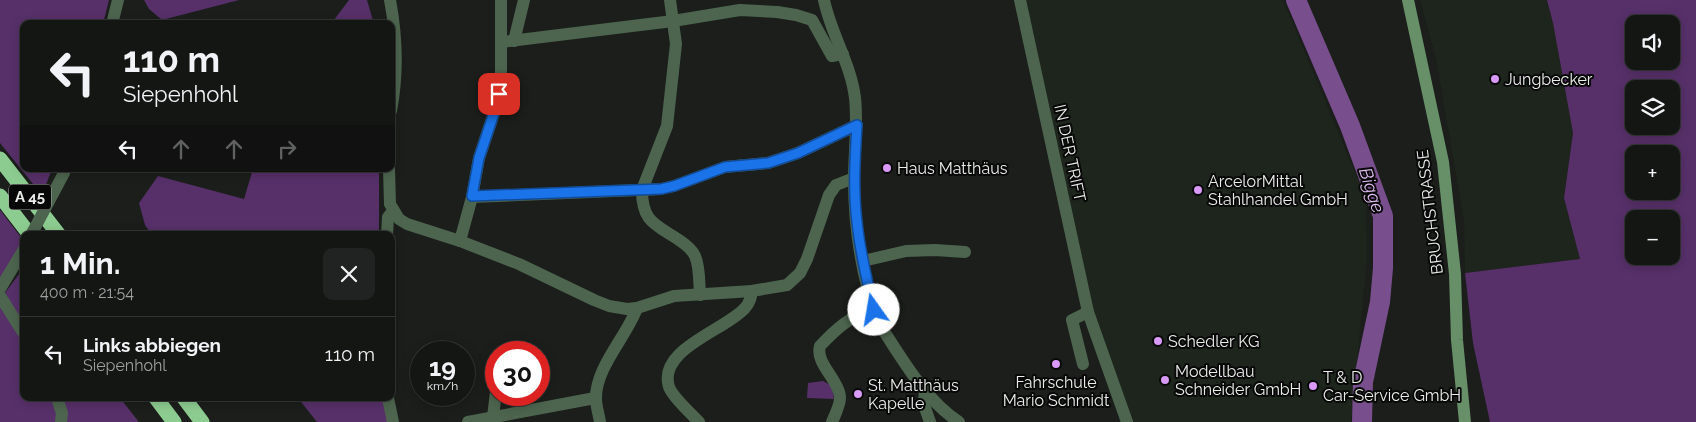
<!DOCTYPE html>
<html lang="de">
<head>
<meta charset="utf-8">
<style>
  :root { --surface:#141614; --page:#212322; --text:#f1f3f6; --muted:#9d9fa0; --line:#333534 }
  body { margin:0; font-family:Raleway,sans-serif; background:var(--page); color:var(--text); height:100vh; display:flex; flex-direction:column; font-size:19px; white-space:nowrap }
  * { box-sizing:border-box; margin:0 }
  p { font-size:16px; color:var(--muted) }
  .icon { flex:none; width:28px; height:28px; fill:none; stroke:currentColor; stroke-width:2; stroke-linecap:round; stroke-linejoin:round }
  .map { position:relative; flex:1; overflow:hidden }
  .drawer { position:absolute; left:20px; top:231px; width:375px; height:170px; display:flex; flex-direction:column; background:var(--surface); border-radius:10px; box-shadow:0 2px 12px #0003,0 0 0 1px var(--line) }
  .drawer>* { flex:none }
  .hud { position:absolute; left:20px; top:20px; width:375px; height:152px; border-radius:10px; box-shadow:0 2px 12px #0003,0 0 0 1px var(--line); background:#141614; color:var(--text); overflow:hidden }
  .buttons { position:absolute; left:1625px; top:15px; display:grid; gap:10px }
  .buttons a { display:grid; place-items:center; width:55px; height:55px; border-radius:10px; background:var(--surface); box-shadow:0 2px 12px #0003,0 0 0 1px var(--line); font-size:25px }
  .speed { position:absolute; left:410px; top:341px; display:flex; gap:10px; font-size:25px; font-weight:700; text-align:center }
  .speed>* { display:grid; place-content:center; width:65px; height:65px; border-radius:50%; background:var(--surface); box-shadow:0 2px 12px #0003,0 0 0 1px var(--line); line-height:1 }
  .speed small { font-size:12px; font-weight:400 }
  .speed .limit { border:8px solid #d22; background:#fff; color:#111 }
  .pin { position:absolute; display:grid; place-items:center; width:42px; height:42px; color:#fff; margin:-21px; border-radius:10px; box-shadow:0 2px 8px #0006 }
  .me { position:absolute; width:55px; margin:-28px; rotate:347deg; stroke-linejoin:round; filter:drop-shadow(0 0 4px #0008) }
  .turn { display:flex; align-items:center; gap:18px; height:105px; padding:0 20px; font-size:22px }
  .turn .icon { width:65px; height:65px; stroke-width:2.5 }
  .turn b { display:block; font-size:35px; line-height:42px }
  .lanes { display:flex; align-items:center; height:48px; padding:0 20px; background:#0003; justify-content:center; gap:25px; direction:ltr }
  .lanes .off { opacity:.35 }
  .round { display:grid; place-items:center; flex:none; width:52px; height:52px; border-radius:10px; background:var(--page) }
  .headline { display:flex; align-items:center; justify-content:space-between; height:85px; padding:0 20px }
  h1 { font-size:30px; font-weight:700; line-height:38px }
  ul { padding:0; list-style:none }
  li { display:flex; align-items:center; gap:15px; height:75px; padding:0 20px; border-top:1px solid var(--line) }
  li div { flex:1 }
  li b { display:block; font-size:19px }
  li em { font-style:normal }
  .map>svg:first-child { display:block }
  .built { fill:#1d251d }
  .green { fill:#573069; fill-rule:evenodd }
  .lines { fill:none; stroke-linecap:round; stroke-linejoin:round }
  .river { stroke:#784e8c; stroke-width:20 }
  .minor { stroke:#4d654e; stroke-width:12 }
  .tertiary { stroke:#4d654e; stroke-width:12 }
  .secondary { stroke:#678f68; stroke-width:12 }
  .motorway { stroke:#8dcc90; stroke-width:15 }
  .tertiary-bridge { stroke:#4d654e; stroke-width:12 }
  .route-casing { stroke:#114b97; stroke-width:12 }
  .route { stroke:#1a73e8; stroke-width:9 }
  .poi-dot { fill:#d99af7; stroke:#070807; stroke-width:2 }
  .labels { text-anchor:middle; dominant-baseline:central; stroke-width:4; stroke-linejoin:round; paint-order:stroke }
  .shield { fill:#070807; stroke:#a7a8a7; stroke-width:1 }
  .shield-label { font-size:15px; font-weight:bold; fill:#ebedeb }
  .poi-label { font-size:16px; fill:#ebedeb; stroke:#070807; text-anchor:start }
  .street-label { font-size:16px; fill:#ebedeb; stroke:#070807 }
  .water-label { font-size:18px; font-style:italic; fill:#e2bff4; stroke:#070807 }
</style>
</head>
<body>
<div class="map">
<svg width="1696" height="422" viewBox="0 0 1696 422">
  <rect width="100%" height="100%" fill="#1b1e1b"/>
  <g class="built">
    <polygon points="1020,0 1283,0 1366,199 1367,259 1351,422 1127,422 1088,312"/>
    <polygon points="1420,0 1547,0 1553,23 1573,133 1564,198 1580,259 1465,273 1464,220 1436,59"/>
  </g>
  <g class="green">
    <polygon points="0,0 109,0 103,24 24,24 24,169 52,169 42,195 0,143"/>
    <polygon points="144,0 239,0 162,20 149,9"/>
    <polygon points="349,0 367,0 374,24 331,24"/>
    <path d="M 1547,0 L 1696,0 L 1696,422 L 1490,422 L 1473,343 L 1465,273 L 1580,259 L 1564,198 L 1573,133 L 1553,23 ZM 1634,24 L 1671,24 L 1671,61 L 1634,61 ZM 1634,89 L 1671,89 L 1671,126 L 1634,126 ZM 1634,154 L 1671,154 L 1671,191 L 1634,191 ZM 1634,219 L 1671,219 L 1671,256 L 1634,256 Z"/>
    <polygon points="253,169 379,169 379,235 152,235 145,225 139,203 158,176 244,199"/>
    <polygon points="0,210 23,240 0,279"/>
    <polygon points="22,270 24,273 24,328 5,293"/>
    <polygon points="0,302 24,340 24,398 55,398 58,422 0,422"/>
    <polygon points="823,381 832,386 834,399 807,398 808,383"/>
    <polygon points="60,398 120,398 139,422 64,422"/>
    <polygon points="298,398 387,398 388,422 317,422"/>
  </g>
  <g class="lines">
    <polyline class="river" points="1296,0 1350,126 1383,216 1383,268 1380,302 1363,382 1362,422"/>
    <g class="minor">
      <path d="M 390,0 C 397,37 398,74 391,111"/>
      <path d="M 670,0 L 676,44 L 667,126 L 642,190 C 642,222 655,224 679,240 C 685,244 692,249 695,256 C 700,267 699,283 700,295"/>
      <path d="M 824,0 C 831,34 851,64 855,98 C 858,125 854,152 854,179 C 854,226 862,277 878,322 C 901,357 924,399 959,422"/>
      <polyline points="1020,0 1088,312 1127,422"/>
      <polyline points="514,41 524,0"/>
      <polyline points="502,42 673,21 740,10 777,12 796,15 812,20 832,56 843,54"/>
      <polyline points="389,169 390,204 399,219 407,224 460,241 519,264 594,300 609,306 627,309 637,308 674,296 752,291 787,285 800,273 807,259 829,195 836,185 854,178"/>
      <polyline points="472,197 661,189 674,186 725,167 768,163 798,153 857,125"/>
      <polyline points="387,235 388,217 393,211"/>
      <polyline points="460,241 472,197 479,158 496,107 501,81 501,0"/>
      <polyline points="863,261 906,251 935,250 965,252"/>
      <polyline points="0,296 24,334"/>
      <polyline points="1083,364 1072,320 1088,312"/>
      <polyline points="925,390 924,405 930,422"/>
      <polyline points="57,398 62,413 61,422"/>
      <polyline points="388,398 393,422"/>
      <polyline points="493,417 496,392"/>
      <polyline points="468,422 595,398"/>
      <path d="M 600,422 C 599,415 596,406 596,399 C 595,368 627,336 637,308"/>
      <path d="M 699,422 C 691,413 673,398 669,387 C 657,349 726,330 745,308 C 750,303 751,297 752,291"/>
      <path d="M 832,422 C 835,415 841,403 840,396 C 838,379 815,363 820,346 C 836,329 850,316 874,309"/>
    </g>
    <g class="tertiary">
      <polyline points="112,24 118,0"/>
      <polyline points="0,289 24,249"/>
    </g>
    <polyline class="secondary" points="1408,0 1443,162 1455,274 1457,340 1465,422"/>
    <g class="motorway">
      <polyline points="0,159 59,235"/>
      <polyline points="0,196 30,235"/>
      <polyline points="156,398 174,422"/>
      <polyline points="184,398 202,422"/>
    </g>
    <polyline class="tertiary-bridge" points="31,235 64,173"/>
  </g>
  <g class="lines">
    <defs>
      <path id="route" d="M 499,94 L 496,107 L 479,158 L 472,196 L 661,189 L 674,186 L 725,167 L 768,163 L 798,153 L 857,125 C 855,158 853,190 857,222 C 860,252 867,281 874,310"/>
    </defs>
    <use href="#route" class="route-casing"/>
    <use href="#route" class="route"/>
  </g>
  <g class="poi-dot">
    <circle cx="1495" cy="79" r="5"/>
    <circle cx="887" cy="168" r="5"/>
    <circle cx="1198" cy="190" r="5"/>
    <circle cx="1158" cy="341" r="5"/>
    <circle cx="1056" cy="364" r="5"/>
    <circle cx="1165" cy="380" r="5"/>
    <circle cx="1313" cy="386" r="5"/>
    <circle cx="858" cy="394" r="5"/>
  </g>
  <g class="labels">
    <rect class="shield" x="9" y="184.5" width="42" height="25" rx="4"/>
    <g class="shield-label">
      <text x="30" y="197">A 45</text>
    </g>
    <g class="poi-label">
      <text x="1505" y="79">Jungbecker</text>
      <text x="897" y="168">Haus Matthäus</text>
      <text x="1208" y="181">ArcelorMittal<tspan x="1208" dy="18">Stahlhandel GmbH</tspan></text>
      <text x="1168" y="341">Schedler KG</text>
      <text x="1175" y="371">Modellbau<tspan x="1175" dy="18">Schneider GmbH</tspan></text>
      <text x="1323" y="377">T &amp; D<tspan x="1323" dy="18">Car-Service GmbH</tspan></text>
      <text x="1056" y="382" text-anchor="middle">Fahrschule<tspan x="1056" dy="18">Mario Schmidt</tspan></text>
      <text x="868" y="385">St. Matthäus<tspan x="868" dy="18">Kapelle</tspan></text>
    </g>
    <g class="street-label">
      <text transform="translate(1070 153) rotate(78)">IN DER TRIFT</text>
      <text transform="translate(1430 212) rotate(-97)">BRUCHSTRASSE</text>
    </g>
    <g class="water-label">
      <text transform="translate(1372 190) rotate(72)">Bigge</text>
    </g>
  </g>
</svg>
<div class="buttons">
<a><svg class="icon" aria-label="sound" viewBox="0 0 24 24"><path d="M4 9h4l5-4v14l-5-4H4zM17 9q2 3 0 6"/></svg></a>
<a><svg class="icon" aria-label="layers" viewBox="0 0 24 24"><path d="M12 4l9 5-9 5-9-5zM3 14l9 5 9-5"/></svg></a>
<a>+</a>
<a>−</a>
</div>
<div class="speed"><div>19<small>km/h</small></div><div class="limit">30</div></div>
<div class="pin" style="left:499px;top:94px;background:#d93025"><svg class="icon" aria-label="arrive" viewBox="0 0 24 24"><path d="M6 21V4h12l-3 4 3 4H6"/></svg></div>
<svg class="me" style="left:874px;top:310px" viewBox="-20 -20 40 40"><circle r="19" fill="#fff"/><path d="M0-13L10 11 0 6-10 11z" fill="#1a73e8"/></svg>
<div class="hud">
<div class="turn"><svg class="icon" aria-label="left" viewBox="0 0 24 24"><path d="M17 20v-9H6M10 6l-5 5 5 5"/></svg><div><b>110 m</b>Siepenhohl</div></div>
<div class="lanes"><svg class="icon" aria-label="left" viewBox="0 0 24 24"><path d="M17 20v-9H6M10 6l-5 5 5 5"/></svg><svg class="icon off" aria-label="ahead" viewBox="0 0 24 24"><path d="M12 20V5M6 11l6-6 6 6"/></svg><svg class="icon off" aria-label="ahead" viewBox="0 0 24 24"><path d="M12 20V5M6 11l6-6 6 6"/></svg><svg class="icon off" aria-label="right" viewBox="0 0 24 24"><path d="M7 20v-9h11M14 6l5 5-5 5"/></svg></div>
</div>
<section class="drawer">
<div class="headline"><div><h1>1 Min.</h1><p>400 m · 21:54</p></div><a class="round"><svg class="icon" aria-label="close" viewBox="0 0 24 24"><path d="M6 6l12 12M18 6L6 18"/></svg></a></div>
<ul>
<li><svg class="icon" aria-label="left" viewBox="0 0 24 24"><path d="M17 20v-9H6M10 6l-5 5 5 5"/></svg><div><b>Links abbiegen</b><p>Siepenhohl</p></div><em>110 m</em></li>
</ul>
</section>
</div>
</body>
</html>
